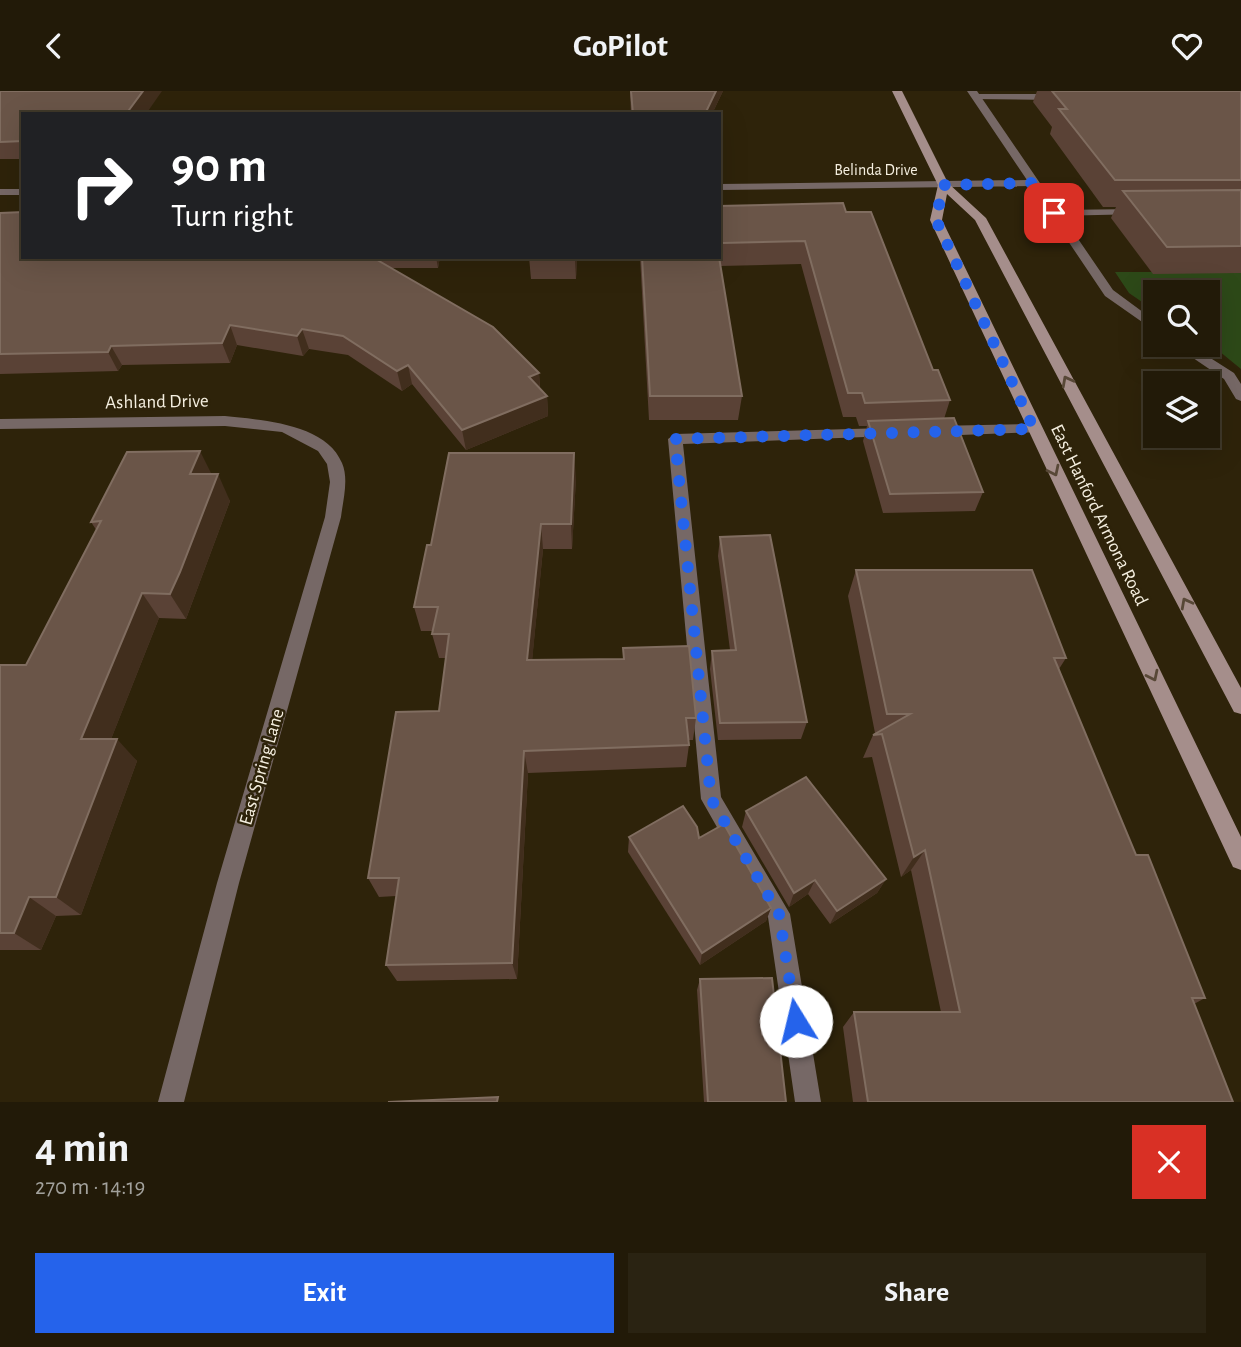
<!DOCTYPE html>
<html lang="en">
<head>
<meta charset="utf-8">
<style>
  :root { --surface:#221a08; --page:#2a2312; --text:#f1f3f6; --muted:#a2a19c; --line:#3f3829; --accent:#2563eb }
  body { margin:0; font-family:"Alegreya Sans",sans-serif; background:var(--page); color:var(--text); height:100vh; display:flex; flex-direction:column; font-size:26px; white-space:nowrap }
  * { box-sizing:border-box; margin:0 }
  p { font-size:23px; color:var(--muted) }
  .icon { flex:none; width:38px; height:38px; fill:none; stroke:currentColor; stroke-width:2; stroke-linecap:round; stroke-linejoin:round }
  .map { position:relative; height:1011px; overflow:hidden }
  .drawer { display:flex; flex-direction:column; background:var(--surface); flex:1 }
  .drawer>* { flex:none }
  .top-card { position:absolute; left:21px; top:21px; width:700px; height:147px; border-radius:0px; box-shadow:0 7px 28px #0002,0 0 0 2px var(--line); background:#202124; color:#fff; overflow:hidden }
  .controls { position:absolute; left:1143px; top:189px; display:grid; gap:14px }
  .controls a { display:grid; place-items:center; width:77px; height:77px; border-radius:0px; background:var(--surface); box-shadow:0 7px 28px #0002,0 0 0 2px var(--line); font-size:35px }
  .pin { position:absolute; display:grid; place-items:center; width:60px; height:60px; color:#fff; margin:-30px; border-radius:14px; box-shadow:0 4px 10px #0006 }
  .me { position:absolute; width:77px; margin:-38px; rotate:351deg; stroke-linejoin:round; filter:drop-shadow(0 0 5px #0008) }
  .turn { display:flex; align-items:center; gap:24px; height:147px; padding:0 35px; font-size:32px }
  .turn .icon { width:91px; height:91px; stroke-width:2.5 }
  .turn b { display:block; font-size:49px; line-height:60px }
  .round { display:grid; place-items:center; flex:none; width:74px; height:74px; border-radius:0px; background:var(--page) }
  .overview { display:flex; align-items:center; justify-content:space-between; height:119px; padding:0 35px }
  h1 { font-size:42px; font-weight:700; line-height:52px }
  .button { display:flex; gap:14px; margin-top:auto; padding:14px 35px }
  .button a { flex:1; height:80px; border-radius:0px; background:var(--accent); color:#fff; font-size:28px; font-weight:700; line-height:80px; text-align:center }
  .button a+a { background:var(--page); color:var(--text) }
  header { display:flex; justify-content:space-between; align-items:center; height:91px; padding:0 35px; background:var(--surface); font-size:32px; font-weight:700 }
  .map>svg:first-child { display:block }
  .green { fill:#2d4918 }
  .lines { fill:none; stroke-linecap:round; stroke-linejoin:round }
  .lane { fill:#766866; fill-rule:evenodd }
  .street { fill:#766866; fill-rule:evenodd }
  .secondary { fill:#a58e8b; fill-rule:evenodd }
  .wall { fill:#5a4236 }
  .shaded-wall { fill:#412e1d }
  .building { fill:#6a5548; stroke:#806d60; stroke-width:2 }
  .oneway { stroke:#584837 }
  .route { stroke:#2563eb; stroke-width:12; stroke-dasharray:0 21.6 }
  .labels { text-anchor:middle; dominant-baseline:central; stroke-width:5; stroke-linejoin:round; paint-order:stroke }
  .far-street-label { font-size:16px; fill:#f5efe0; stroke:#2e230a }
  .street-label { font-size:19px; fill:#f5efe0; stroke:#2e230a }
</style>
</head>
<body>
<header><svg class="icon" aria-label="back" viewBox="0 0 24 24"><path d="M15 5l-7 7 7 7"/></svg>GoPilot<svg class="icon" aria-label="heart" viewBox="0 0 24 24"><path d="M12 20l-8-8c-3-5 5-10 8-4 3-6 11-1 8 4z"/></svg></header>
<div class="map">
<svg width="1241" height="1011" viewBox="0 0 1241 1011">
  <rect width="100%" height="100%" fill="#2e230a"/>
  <polygon class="green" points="1115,181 1241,181 1241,278 1208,251 1208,201 1155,201 1155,220 1129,202"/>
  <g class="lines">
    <g class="lane">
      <polygon points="976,3 1057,3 1062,6 1057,9 973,8 973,4"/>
      <polygon points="1138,118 1142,119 1142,123 1054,125 1048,122 1054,119"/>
      <polygon points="1034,333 1041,338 1039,341 935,345 928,340 935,335"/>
      <polygon points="886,337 893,342 891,345 683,353 721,706 790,823 821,1011 795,1011 768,826 701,708 668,348 675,343"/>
    </g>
    <g class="street">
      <polygon points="967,0 977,0 1113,199 1155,230 1155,240 1105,205 1031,95 719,99 719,93 1027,89"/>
      <rect x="0" y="98" width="23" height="6"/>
      <polygon points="1174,254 1190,254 1234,282 1241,293 1241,310 1236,308 1224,288"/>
      <path d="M 225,325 C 261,329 326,332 342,372 C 349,388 343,409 341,426 L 239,792 L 184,1011 L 158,1011 L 217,792 L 325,426 L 330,391 L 327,373 L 318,360 L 282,341 L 225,335 L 0,338 L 0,328 Z"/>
    </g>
    <polygon class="secondary" points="892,0 902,0 948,92 986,127 1241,597 1241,623 1234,621 975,129 947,103 942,129 1241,746 1241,779 1233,776 930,129 938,94"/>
  </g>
  <g class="wall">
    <polygon points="0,0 23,23 23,68 0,68"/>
    <polygon points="630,0 723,0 712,23 631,23"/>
    <polygon points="1025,0 1241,0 1241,182 1153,183 1111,127 1116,116 1103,116 1050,43 1052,36 1033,11 1037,0"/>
    <polygon points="719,115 846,121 950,309 944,328 983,401 975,420 883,422 863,350 867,335 859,335 856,326 843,326 801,173 720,175 742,305 738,329 649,329 640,166 719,166"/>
    <polygon points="0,122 23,166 440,166 438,177 391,177 539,282 540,298 547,305 548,325 466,359 412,293 402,300 348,264 309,258 303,265 237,254 230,272 122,274 118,280 0,283"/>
    <polygon points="529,166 577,166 576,188 531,188"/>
    <polygon points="211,383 230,410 186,528 159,527 111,648 137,670 81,824 56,825 41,859 0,859 0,574 26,574 97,440 91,431"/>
    <polygon points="576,387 572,458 543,458 532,569 623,568 623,557 696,627 693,649 689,649 689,654 686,676 528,682 517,888 397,890 386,874 396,805 379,806 368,787 439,620 446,567 439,567 432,543 433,540 421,540 414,516 431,454"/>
    <polygon points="720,446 807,631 801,648 718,649 710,578 712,560 730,559 718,465"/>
    <polygon points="856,479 1066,567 1059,578 1136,764 1205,907 1194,913 1233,1011 853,1011 843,936 854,921 941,921 911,779 901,786 872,666 863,667 873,644 875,642 848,505"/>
    <polygon points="746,720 886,788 877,802 830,833 808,803 789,816 742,736"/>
    <polygon points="629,746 699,747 771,817 766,830 700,874 628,761"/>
    <polygon points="700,888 786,1011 704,1011 697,899"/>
  </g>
  <g class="shaded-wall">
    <polygon points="143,0 162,0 146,23 126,23"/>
    <polygon points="716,0 723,0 712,23 705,23"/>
    <polygon points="436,166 440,166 438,177"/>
    <polygon points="575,166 577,166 576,188 575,169"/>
    <polygon points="230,234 237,254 230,272 222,252"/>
    <polygon points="302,238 309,258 303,265 297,245"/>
    <polygon points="111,255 122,274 118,280 108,261"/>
    <polygon points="408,274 412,293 402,300 397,280"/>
    <polygon points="539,282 540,302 529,286"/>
    <polygon points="547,305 548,325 466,359 462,339"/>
    <polygon points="200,360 213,386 190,383"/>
    <polygon points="574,362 576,387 572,458 571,433"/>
    <polygon points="218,383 230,410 186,528 170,503"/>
    <polygon points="541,433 543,458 530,592 527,569"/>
    <polygon points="142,502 159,527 102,671 81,648"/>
    <polygon points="117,648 137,670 81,824 56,806"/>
    <polygon points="524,660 528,682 517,888 512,872"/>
    <polygon points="925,759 911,779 901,786 914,766"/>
    <polygon points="886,788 877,802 830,833 837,820"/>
    <polygon points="815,789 808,803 789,816 794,802"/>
    <polygon points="29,806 56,825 41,859 14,842"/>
    <polygon points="771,817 766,830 700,874 702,862"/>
  </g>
  <g class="building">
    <polygon points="0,0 143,0 126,23 23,23 23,50 0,51"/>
    <polygon points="631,0 716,0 705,23 633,23"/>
    <polygon points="1052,0 1241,0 1241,89 1115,89 1059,18 1067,18"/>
    <polygon points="1241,99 1241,155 1167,156 1123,100"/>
    <polygon points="843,112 846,121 871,121 933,279 938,279 950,309 865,312 862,302 848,302 805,150 722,152 719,138 719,115"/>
    <polygon points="23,121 23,166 372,166 493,236 539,282 529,286 547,305 462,339 408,274 397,280 343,245 302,238 297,245 230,234 222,252 111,255 108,261 0,263 0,122"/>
    <rect x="529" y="166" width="46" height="3"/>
    <polygon points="642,166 719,166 742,305 650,305"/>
    <polygon points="954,327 983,401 890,403 868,330"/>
    <polygon points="200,360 190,383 218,383 180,481 170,503 142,502 81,648 117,648 56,806 29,806 14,842 0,842 0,574 26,574 101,430 91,431 127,361"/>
    <polygon points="449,362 574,362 571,433 541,433 527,569 624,568 623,557 689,555 696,627 686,627 689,654 524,660 512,872 386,874 399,787 368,787 396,621 439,620 449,543 432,543 438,516 414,516 427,454 431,454"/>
    <polygon points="770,444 807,631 720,632 712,560 736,559 720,446"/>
    <polygon points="856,479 1032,479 1066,567 1054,567 1136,764 1148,764 1205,907 1192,907 1233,1011 868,1011 854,921 960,921 925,759 914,766 882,643 873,644 910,623 887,623"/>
    <polygon points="806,686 886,788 837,820 815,789 794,802 746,720"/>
    <polygon points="683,715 697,736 699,747 724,733 771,817 702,862 629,746"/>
    <polygon points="772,887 786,1011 708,1011 700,888"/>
    <polygon points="498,1006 497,1011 388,1011"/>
  </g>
  <defs><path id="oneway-chevron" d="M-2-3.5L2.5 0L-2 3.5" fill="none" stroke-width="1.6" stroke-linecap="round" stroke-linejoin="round" transform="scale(1.75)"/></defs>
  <g class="oneway">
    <use href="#oneway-chevron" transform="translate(1067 290) rotate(-118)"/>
    <use href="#oneway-chevron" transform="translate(1054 380) rotate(64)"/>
    <use href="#oneway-chevron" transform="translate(1186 512) rotate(-118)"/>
    <use href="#oneway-chevron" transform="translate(1153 585) rotate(64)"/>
  </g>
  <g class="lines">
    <polyline class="route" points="796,930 779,823 711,708 675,348 1034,338 936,129 943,94 1034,92 1054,122"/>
  </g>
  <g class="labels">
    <g class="far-street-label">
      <text x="876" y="79">Belinda Drive</text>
    </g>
    <g class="street-label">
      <text transform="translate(157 311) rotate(-1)">Ashland Drive</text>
      <text transform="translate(1099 424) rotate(64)">East Hanford Armona Road</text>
      <text transform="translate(262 676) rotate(-74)">East Spring Lane</text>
    </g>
  </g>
</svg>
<div class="controls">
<a><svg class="icon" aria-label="search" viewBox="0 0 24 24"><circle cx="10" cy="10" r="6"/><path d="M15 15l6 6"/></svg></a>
<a><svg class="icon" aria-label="layers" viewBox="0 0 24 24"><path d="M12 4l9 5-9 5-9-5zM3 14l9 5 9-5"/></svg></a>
</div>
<div class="pin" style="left:1054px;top:122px;background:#d93025"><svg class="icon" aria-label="arrive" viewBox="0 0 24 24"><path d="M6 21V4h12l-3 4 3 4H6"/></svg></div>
<svg class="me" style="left:796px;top:930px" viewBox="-20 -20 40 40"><circle r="19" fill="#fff"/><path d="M0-13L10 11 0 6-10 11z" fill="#2563eb"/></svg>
<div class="top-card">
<div class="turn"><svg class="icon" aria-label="right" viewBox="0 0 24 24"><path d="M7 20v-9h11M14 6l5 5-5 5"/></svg><div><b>90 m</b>Turn right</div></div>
</div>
</div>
<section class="drawer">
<div class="overview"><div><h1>4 min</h1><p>270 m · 14:19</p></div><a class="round" style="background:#d93025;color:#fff"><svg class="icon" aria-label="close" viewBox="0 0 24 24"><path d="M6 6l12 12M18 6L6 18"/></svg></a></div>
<div class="button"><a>Exit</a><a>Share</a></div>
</section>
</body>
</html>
